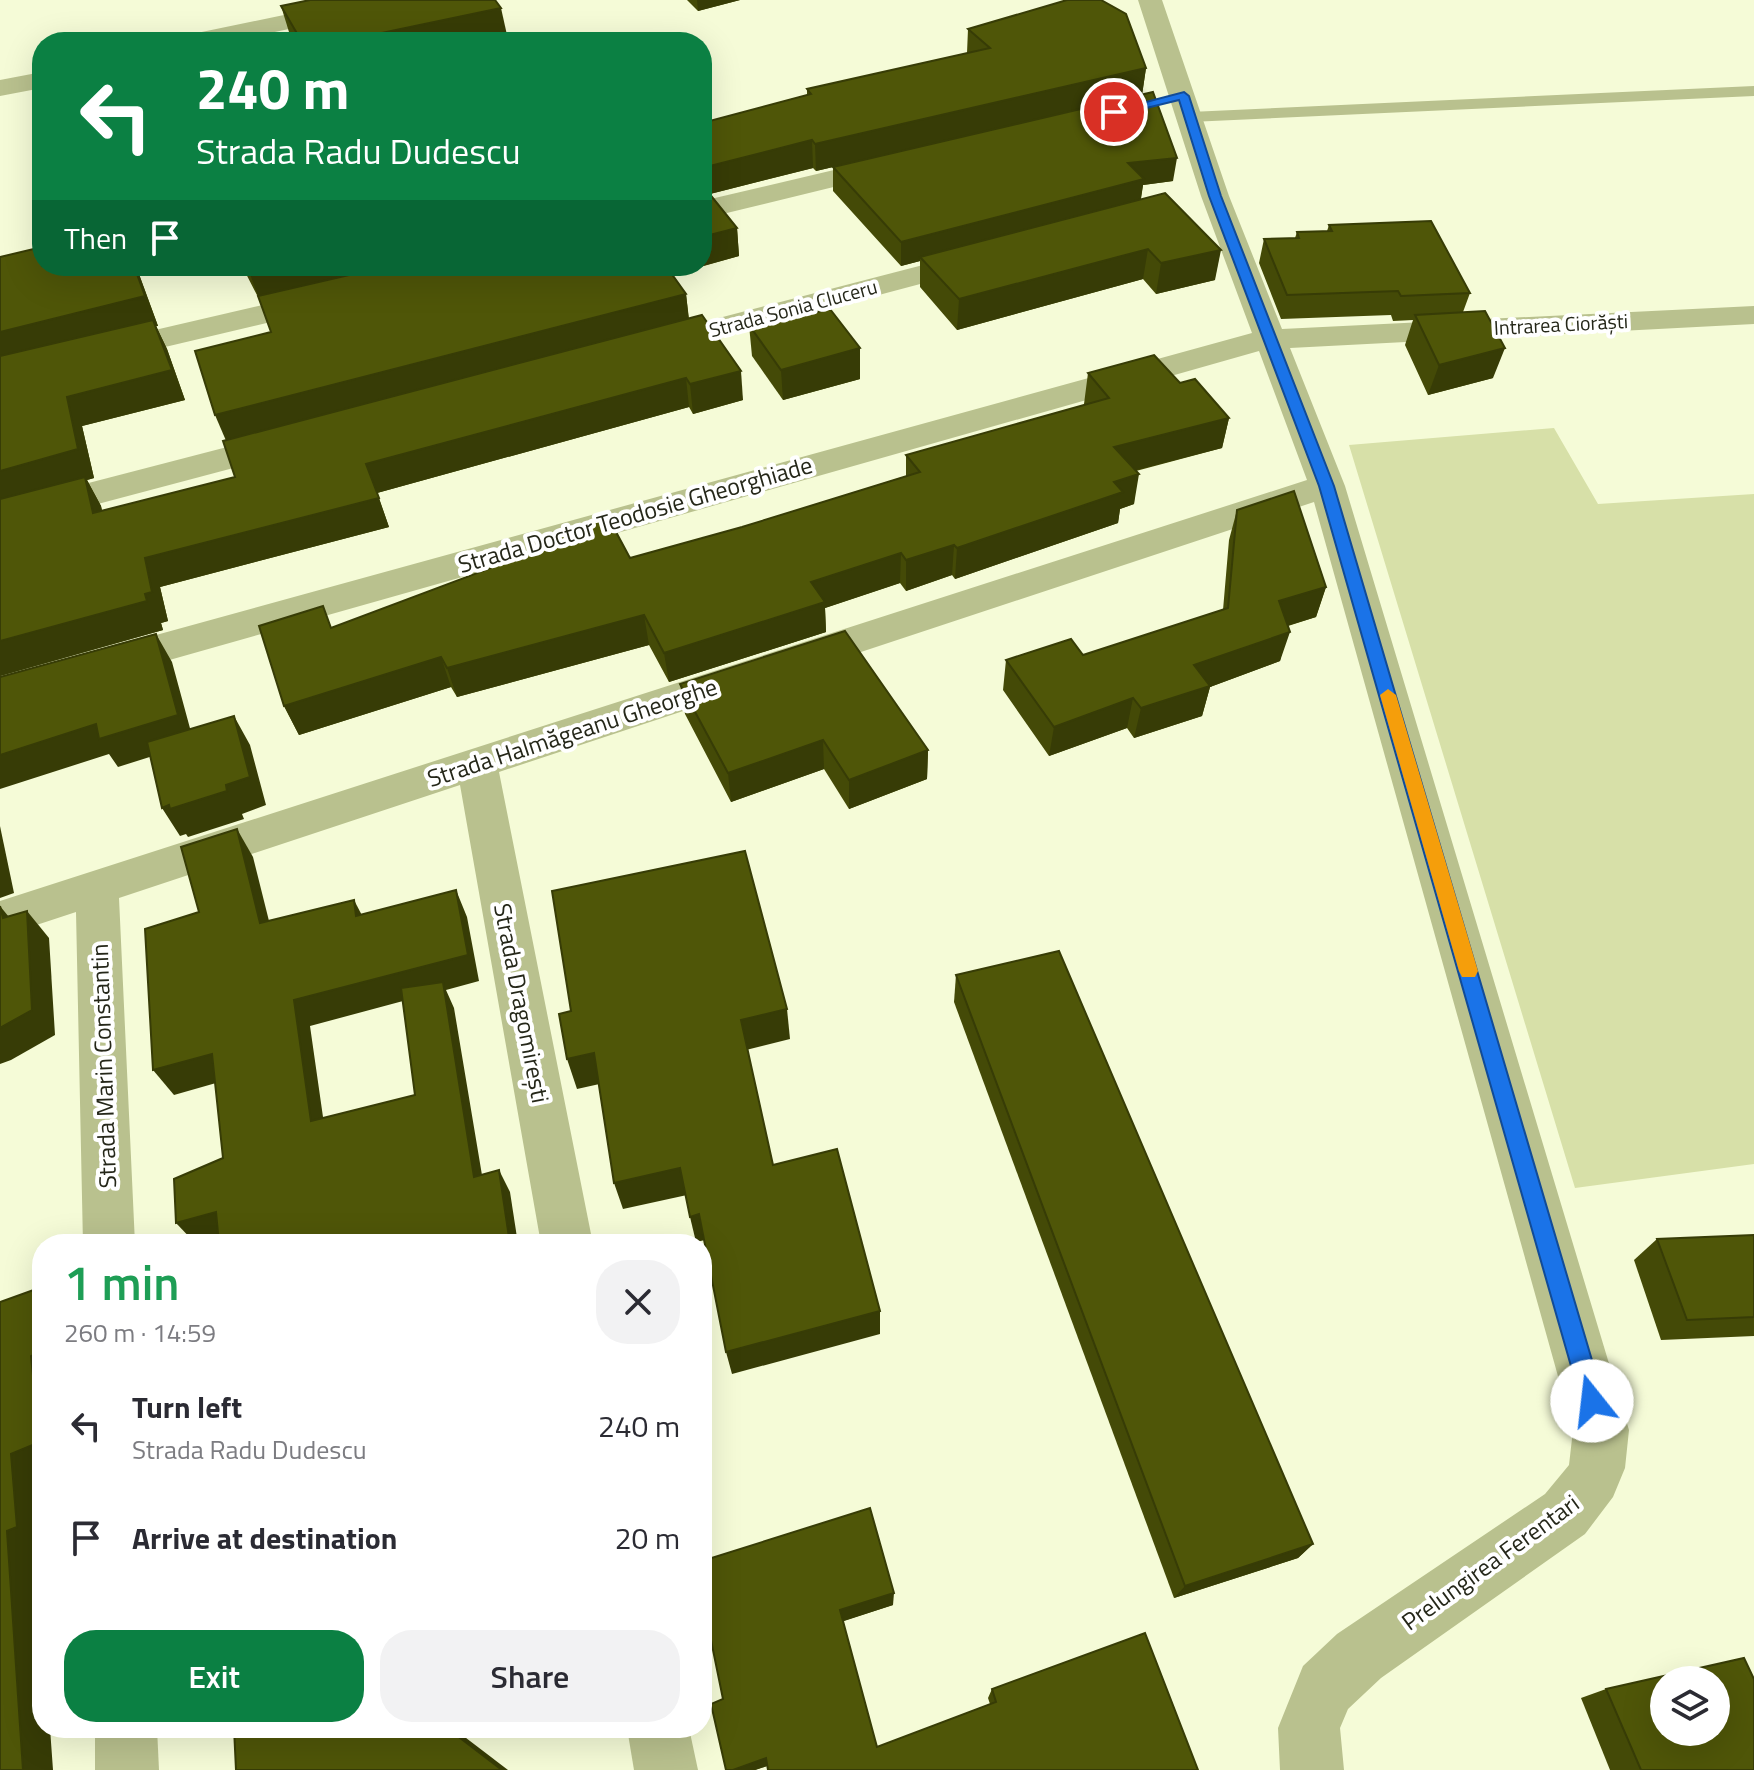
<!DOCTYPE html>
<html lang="en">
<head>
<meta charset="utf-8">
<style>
  :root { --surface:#fff; --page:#f2f2f3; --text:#2b2b33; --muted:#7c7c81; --accent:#0b8043 }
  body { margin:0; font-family:"Titillium Web",sans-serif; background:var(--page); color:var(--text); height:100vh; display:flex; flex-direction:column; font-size:30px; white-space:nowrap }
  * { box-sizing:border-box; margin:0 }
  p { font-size:26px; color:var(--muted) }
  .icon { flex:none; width:44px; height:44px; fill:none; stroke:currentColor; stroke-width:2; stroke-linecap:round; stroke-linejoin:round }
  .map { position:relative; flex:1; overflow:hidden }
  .drawer { position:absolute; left:32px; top:1234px; width:680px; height:504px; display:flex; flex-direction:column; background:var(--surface); border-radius:32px; box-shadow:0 8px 32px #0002 }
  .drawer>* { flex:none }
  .banner { position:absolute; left:32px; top:32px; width:680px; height:244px; border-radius:32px; box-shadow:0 8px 32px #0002; background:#0b8043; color:#fff; overflow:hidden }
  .tools { position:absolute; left:1650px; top:1666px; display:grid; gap:16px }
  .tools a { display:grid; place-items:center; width:80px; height:80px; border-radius:50%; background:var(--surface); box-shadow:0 8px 32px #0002; font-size:40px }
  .pin { position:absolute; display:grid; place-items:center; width:68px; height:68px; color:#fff; margin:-34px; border:4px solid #fff; border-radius:50%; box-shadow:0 2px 8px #0007 }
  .me { position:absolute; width:88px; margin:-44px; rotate:344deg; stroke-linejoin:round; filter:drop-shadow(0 0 6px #0008) }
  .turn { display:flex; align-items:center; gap:28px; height:168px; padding:0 32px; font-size:36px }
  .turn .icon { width:104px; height:104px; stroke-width:2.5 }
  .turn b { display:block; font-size:56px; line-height:68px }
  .then { display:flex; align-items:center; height:76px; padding:0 32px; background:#0003; gap:16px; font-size:30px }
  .round { display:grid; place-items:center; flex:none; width:84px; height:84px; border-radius:32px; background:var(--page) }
  .overview { display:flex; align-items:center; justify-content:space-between; height:136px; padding:0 32px }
  h1 { font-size:48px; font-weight:600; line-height:60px; color:#1e9e55 }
  .primary-button { display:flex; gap:16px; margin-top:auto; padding:16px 32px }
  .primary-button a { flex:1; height:92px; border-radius:32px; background:var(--accent); color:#fff; font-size:32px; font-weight:600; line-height:92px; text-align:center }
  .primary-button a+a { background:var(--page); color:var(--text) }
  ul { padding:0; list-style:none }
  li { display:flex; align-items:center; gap:24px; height:112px; padding:0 32px }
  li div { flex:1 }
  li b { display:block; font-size:30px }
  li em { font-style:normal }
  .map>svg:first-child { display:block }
  .green { fill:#d7e0a8 }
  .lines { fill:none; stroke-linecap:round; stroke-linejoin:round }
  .service { fill:#b9c18e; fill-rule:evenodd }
  .minor { fill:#b9c18e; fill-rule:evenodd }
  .wall { fill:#444a07 }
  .shaded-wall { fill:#373c06 }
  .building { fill:#4f5608; stroke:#373c06; stroke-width:2; fill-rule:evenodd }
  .route { fill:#1a73e8; stroke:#114b97; stroke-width:2 }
  .slow { fill:#f59e0b }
  .labels { text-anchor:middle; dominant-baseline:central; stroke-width:8; stroke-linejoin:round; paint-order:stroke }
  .far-street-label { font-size:20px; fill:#252719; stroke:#fff }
  .street-label { font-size:24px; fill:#252719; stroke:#fff }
</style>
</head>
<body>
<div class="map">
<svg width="1754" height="1770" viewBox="0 0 1754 1770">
  <rect width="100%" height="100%" fill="#f5fbd7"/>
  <polygon class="green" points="1554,428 1598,504 1754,494 1754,1164 1575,1188 1349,445"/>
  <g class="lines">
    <polygon class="service" points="1754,86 1754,96 1190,122 1182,117 1190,112"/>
    <g class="minor">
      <polygon points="356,0 403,0 400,5 391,7 228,42 179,42 183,37 192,34"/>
      <polygon points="1138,0 1162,0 1229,196 1282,329 1754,306 1754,324 1290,348 1345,486 1629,1430 1625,1468 1613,1497 1585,1534 1381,1678 1348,1709 1340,1728 1344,1770 1280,1770 1278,1728 1303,1666 1337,1634 1545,1494 1569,1465 1573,1430 1314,502 499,772 593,1244 541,1244 460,785 119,898 135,1244 83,1244 76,912 0,937 0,901 1307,480 1259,351 0,708 0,678 1252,333 1201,196"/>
      <polygon points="42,72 42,88 0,96 0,80"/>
      <polygon points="889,157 899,159 903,165 899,171 702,219 702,201"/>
      <polygon points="977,251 988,254 992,260 988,266 653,355 642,352 637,345 642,338"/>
      <polygon points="323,291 334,293 339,300 334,307 0,386 0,366"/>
      <polygon points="285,432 297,435 302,443 297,451 0,530 0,506"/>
      <polygon points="95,1728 157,1728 159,1770 95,1770"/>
      <polygon points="627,1728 689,1728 698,1770 634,1770"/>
    </g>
  </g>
  <g class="wall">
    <polygon points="687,0 740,0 698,11"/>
    <polygon points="281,6 507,35 474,42 295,42 289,32"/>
    <polygon points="968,29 1146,68 1142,95 1173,181 1143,185 1141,199 1215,280 1156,294 1143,279 957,330 920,287 920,261 901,266 833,191 833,167 816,171 813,168 710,194 737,228 739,256 672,275 686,294 689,319 743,400 693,414 689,407 377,493 389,527 160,587 168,621 161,623 163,630 0,676 0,257 42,266 136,266 158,326 156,326 167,349 185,400 82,426 94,478 87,480 101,506 102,511 235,477 226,440 271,332 260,301 242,266 702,266 702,123 807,96 807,89 967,53"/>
    <polygon points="1329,225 1470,293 1463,312 1493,378 1428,395 1405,345 1413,320 1393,321 1391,315 1281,319 1259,263 1264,239 1295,238 1297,232 1327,231"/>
    <polygon points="749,325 860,379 783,400 752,356"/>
    <polygon points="1088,373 1180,383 1229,418 1222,448 1136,471 1134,504 1120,509 1118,523 955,579 952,575 906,591 900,583 825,608 826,632 669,682 649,645 457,697 451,687 299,735 284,706 332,628 542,549 539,537 630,558 742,527 906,476 906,455 1085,405 1084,404"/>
    <polygon points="1237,510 1326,587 1316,617 1288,626 1280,661 1210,687 1202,716 1134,738 1127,728 1049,756 1003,690 1006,660 1083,655 1223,610 1229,540"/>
    <polygon points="680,684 928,750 927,779 849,809 824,769 731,802 685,714"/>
    <polygon points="956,975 1313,1544 1298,1558 1174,1598 954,1002"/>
    <polygon points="1754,1235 1754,1336 1661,1340 1634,1260 1657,1239"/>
    <polygon points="702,1596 893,1605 843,1621 877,1747 990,1704 988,1698 992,1689 1198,1770 767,1766 755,1770 726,1770 723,1699"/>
    <polygon points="1606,1689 1754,1770 1610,1770 1581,1698"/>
  </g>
  <g class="shaded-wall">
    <polygon points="697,0 740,0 698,11"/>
    <polygon points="501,8 507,35 474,42 351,42 362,37"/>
    <polygon points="1146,68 1142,95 816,171 815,144"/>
    <polygon points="812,140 813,168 702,196 702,168"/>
    <polygon points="1177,158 1173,181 1143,185 1140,203 920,257 920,261 901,266 901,242 1128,163"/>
    <polygon points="737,228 739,256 659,278 657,266 702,266 702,237"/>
    <polygon points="1148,249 1143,279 957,330 959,299"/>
    <polygon points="1221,250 1215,280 1156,294 1161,263"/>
    <polygon points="134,266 136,266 158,326 156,326 167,349 185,400 82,426 94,478 87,480 101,506 109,543 0,505 0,332"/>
    <polygon points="283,266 413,266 260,302 250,274"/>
    <polygon points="686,294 689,322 227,443 215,415"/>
    <polygon points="860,348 860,379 783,400 781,370"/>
    <polygon points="1505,348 1493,378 1428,395 1439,365"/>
    <polygon points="741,371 743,400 693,414 690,384"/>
    <polygon points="686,378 689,407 377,493 366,464"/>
    <polygon points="1229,418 1222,448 1109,477 1114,447"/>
    <polygon points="1139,474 1134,504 1120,509 1118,523 955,579 957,548 1114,482"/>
    <polygon points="379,498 389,527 160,587 168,621 161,623 163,630 0,676 0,641 145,594 145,558"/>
    <polygon points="954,545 952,575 906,591 906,560"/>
    <polygon points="901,553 900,583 825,608 826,632 669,682 664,653 811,582"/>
    <polygon points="1326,587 1316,617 1270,631 1279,601"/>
    <polygon points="644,615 649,645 457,697 447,668"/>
    <polygon points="1290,632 1280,661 1210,687 1202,716 1134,738 1141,708 1194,665"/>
    <polygon points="156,634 172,662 194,743 118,767 109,754 0,789 0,755"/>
    <polygon points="441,657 451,687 299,735 284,706"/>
    <polygon points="1133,698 1127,728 1049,756 1054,727"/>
    <polygon points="234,716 250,745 266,805 242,814 244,819 188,837 186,834 180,836 162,808 226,785"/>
    <polygon points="823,740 824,769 731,802 728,773"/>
    <polygon points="928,750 927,779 849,809 849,780"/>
    <polygon points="0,826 14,893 0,898"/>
    <polygon points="237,829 253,857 276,949 260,923"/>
    <polygon points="456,890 467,917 479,981 446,990 454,1008 486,1199 474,1177 444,990 310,1026 327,1145 311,1121 294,1000"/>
    <polygon points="354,900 368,927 356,916"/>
    <polygon points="0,906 22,933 3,918"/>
    <polygon points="27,911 49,938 55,1035 11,1060 0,1064 0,1028"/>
    <polygon points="787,1009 790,1039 746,1050 741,1020"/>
    <polygon points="594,1053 604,1083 577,1089 567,1059"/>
    <polygon points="212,1054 230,1079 174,1095 153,1070"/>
    <polygon points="680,1168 687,1195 623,1209 614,1183"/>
    <polygon points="499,1170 510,1192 518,1244 510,1244"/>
    <polygon points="216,1212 236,1234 200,1244 196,1244 176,1223"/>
    <polygon points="699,1214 705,1240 696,1242 690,1217"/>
    <polygon points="880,1311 880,1334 732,1374 726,1352"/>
    <polygon points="42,1351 42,1469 39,1470 42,1497 42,1543 36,1545 42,1620 42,1728 50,1728 53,1770 23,1770 7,1531 11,1454 31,1356"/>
    <polygon points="1313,1544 1298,1558 1174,1598 1185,1586"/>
    <polygon points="894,1593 893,1605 841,1622 840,1610"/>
    <polygon points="447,1728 453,1728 508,1770 502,1770"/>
    <polygon points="766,1758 770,1765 755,1770 733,1770"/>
  </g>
  <g class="building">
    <polygon points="310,0 495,0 501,8 362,37 364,39 351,42 302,42 281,6"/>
    <polygon points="1067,0 1101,0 1126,14 1146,68 815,144 812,140 702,168 702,123 811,94 807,89 990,48 968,29"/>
    <polygon points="1153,92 1177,158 1128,163 1144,179 901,242 833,167"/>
    <polygon points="708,192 737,228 702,237 702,193"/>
    <polygon points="1165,193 1221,250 1161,263 1148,249 959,299 920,257"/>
    <polygon points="1431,221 1470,293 1401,296 1398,291 1287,295 1264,239 1299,238 1297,232 1332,231 1329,225"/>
    <polygon points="42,247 42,266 134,266 145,296 0,332 0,257"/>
    <polygon points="246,266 283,266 250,274"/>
    <polygon points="388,266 666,266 686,294 215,415 195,351 271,332 258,296"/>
    <polygon points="830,309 860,348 781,370 749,325 806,310 809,314"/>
    <polygon points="1485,311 1505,348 1439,365 1415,315"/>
    <polygon points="702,315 741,371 690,384 686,378 366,464 379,498 145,558 152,592 145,594 147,601 0,641 0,499 85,477 93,513 235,477 223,441"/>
    <polygon points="153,320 172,370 67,397 78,449 0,471 0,356"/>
    <polygon points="1154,355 1180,383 1195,379 1229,418 1114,447 1139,474 1114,482 1123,492 957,548 954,545 906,560 901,553 811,582 825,602 664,653 644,615 447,668 441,657 284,706 259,626 323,606 331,628 544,548 539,537 608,517 630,558 742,527 920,472 906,455 1109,398 1088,373"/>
    <polygon points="1294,491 1326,587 1279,601 1290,632 1194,665 1210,686 1141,708 1133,698 1054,727 1006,660 1071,639 1083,655 1228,608 1237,510"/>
    <polygon points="845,631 928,750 849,780 823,740 728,773 680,684"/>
    <polygon points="156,634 178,715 99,739 96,724 0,755 0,677"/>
    <polygon points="234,716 250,777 226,785 227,791 170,809 169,805 162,808 147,742"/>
    <polygon points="237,829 260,923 354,900 356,916 456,890 468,955 294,1000 311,1121 415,1095 401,988 443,982 474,1177 499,1170 510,1244 219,1244 216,1212 176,1223 174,1179 223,1158 212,1054 153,1070 145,929 199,912 181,847"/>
    <polygon points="745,851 787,1009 741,1020 773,1165 837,1149 880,1311 726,1352 699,1214 690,1217 680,1168 614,1183 594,1053 567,1059 559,1014 571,1011 552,891"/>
    <polygon points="0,906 3,918 27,911 32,1010 0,1028"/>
    <polygon points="1059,951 1313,1544 1185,1586 956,975"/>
    <polygon points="1754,1235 1754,1317 1687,1320 1657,1239"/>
    <polygon points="42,1287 42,1351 31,1356 40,1442 11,1454 17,1527 7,1531 23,1770 0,1770 0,1302"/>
    <polygon points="870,1508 894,1593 840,1610 877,1747 996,1702 992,1689 1145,1633 1198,1770 768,1770 766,1758 733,1770 726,1770 711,1704 723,1699 702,1596 702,1561"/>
    <path d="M 1744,1658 L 1754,1679 L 1754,1770 L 1641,1770 L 1606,1689 ZM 1664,1680 L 1716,1680 L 1716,1732 L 1664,1732 Z"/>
    <polygon points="234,1728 447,1728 502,1770 236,1770"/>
  </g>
  <polygon class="route" points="1184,92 1189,96 1221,196 1334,486 1604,1401 1600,1409 1592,1413 1584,1409 1581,1401 1319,486 1209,196 1179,100 1114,116 1108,112"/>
  <polygon class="slow" points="1388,689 1396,695 1478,971 1475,977 1462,977 1459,971 1380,695"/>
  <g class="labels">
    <g class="far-street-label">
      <text transform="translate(793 308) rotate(-15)">Strada Sonia Cluceru</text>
      <text transform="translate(1561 324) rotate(-3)">Intrarea Ciorăști</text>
    </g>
    <g class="street-label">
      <text transform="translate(635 514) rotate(-16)">Strada Doctor Teodosie Gheorghiade</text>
      <text transform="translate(572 732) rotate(-18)">Strada Halmăgeanu Gheorghe</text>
      <text transform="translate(522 1003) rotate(79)">Strada Dragomirești</text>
      <text transform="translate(103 1066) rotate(-92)">Strada Marin Constantin</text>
      <text transform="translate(1490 1562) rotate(-36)">Prelungirea Ferentari</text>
    </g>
  </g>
</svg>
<div class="tools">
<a><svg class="icon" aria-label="layers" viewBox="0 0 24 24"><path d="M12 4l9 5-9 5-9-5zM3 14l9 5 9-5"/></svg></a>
</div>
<div class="pin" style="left:1114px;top:112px;background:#d93025"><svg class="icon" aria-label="arrive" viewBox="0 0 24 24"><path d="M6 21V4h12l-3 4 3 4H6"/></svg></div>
<svg class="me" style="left:1592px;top:1401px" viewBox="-20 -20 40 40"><circle r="19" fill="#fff"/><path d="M0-13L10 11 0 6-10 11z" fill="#1a73e8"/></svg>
<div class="banner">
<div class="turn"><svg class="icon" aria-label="left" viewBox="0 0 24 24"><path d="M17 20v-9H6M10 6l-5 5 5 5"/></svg><div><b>240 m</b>Strada Radu Dudescu</div></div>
<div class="then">Then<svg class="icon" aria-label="arrive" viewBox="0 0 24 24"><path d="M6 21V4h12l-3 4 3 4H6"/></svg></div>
</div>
<section class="drawer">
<div class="overview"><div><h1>1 min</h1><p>260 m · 14:59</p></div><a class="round"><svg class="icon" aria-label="close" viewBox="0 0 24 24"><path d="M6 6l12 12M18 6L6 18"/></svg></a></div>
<ul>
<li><svg class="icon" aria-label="left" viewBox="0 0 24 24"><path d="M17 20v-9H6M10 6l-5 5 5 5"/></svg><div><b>Turn left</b><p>Strada Radu Dudescu</p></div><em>240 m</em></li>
<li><svg class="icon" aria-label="arrive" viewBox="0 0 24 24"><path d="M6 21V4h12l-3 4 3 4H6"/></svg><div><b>Arrive at destination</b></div><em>20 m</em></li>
</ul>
<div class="primary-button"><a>Exit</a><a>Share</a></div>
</section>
</div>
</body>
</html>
